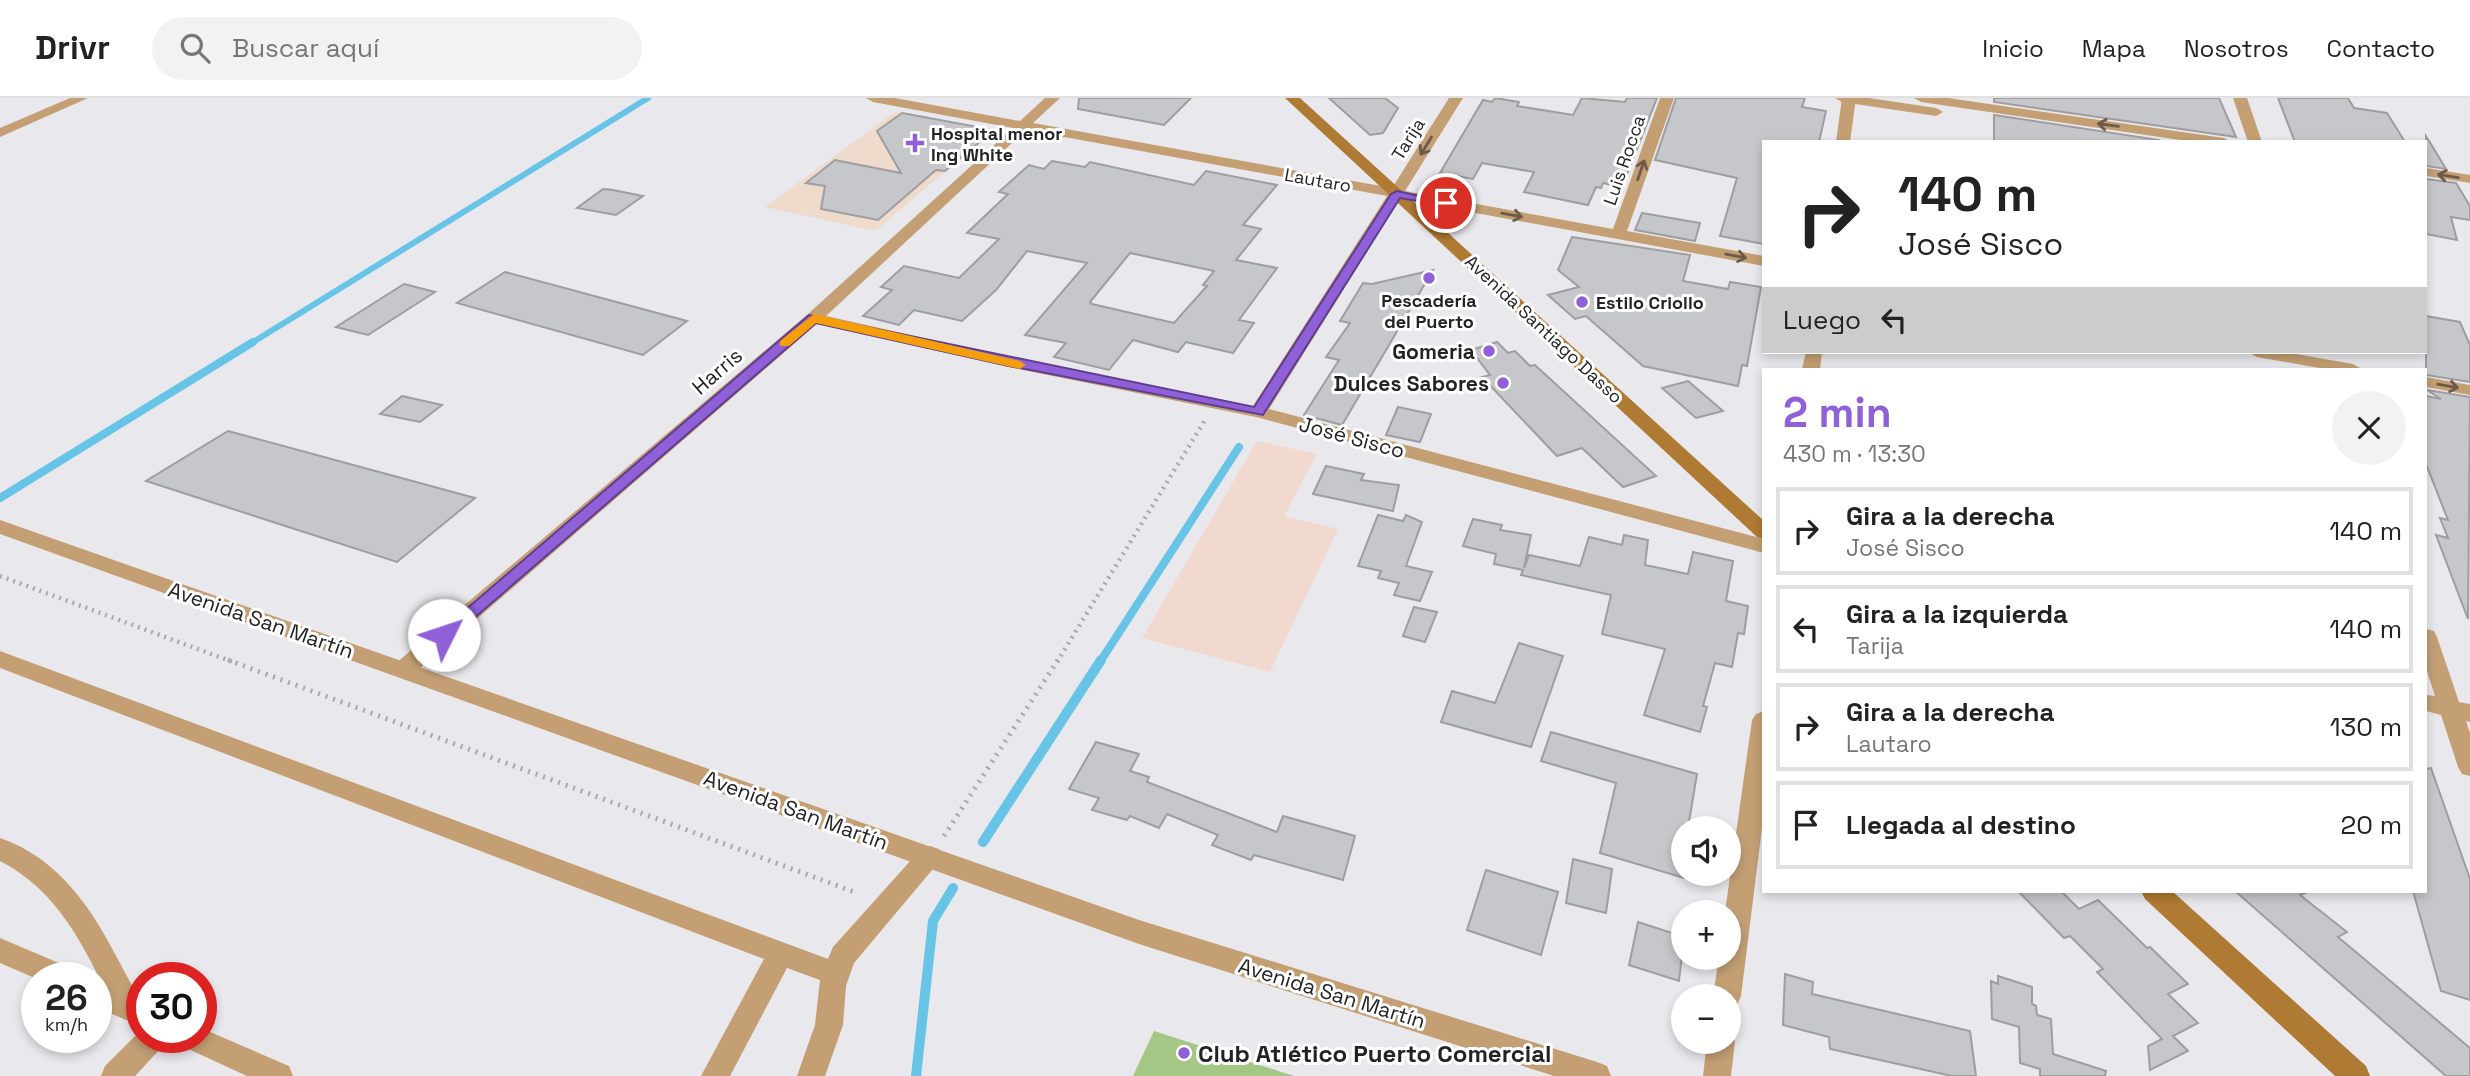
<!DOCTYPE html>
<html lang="es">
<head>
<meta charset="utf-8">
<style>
  :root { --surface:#fff; --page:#f2f2f2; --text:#222; --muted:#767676; --line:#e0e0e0; --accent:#9060d9 }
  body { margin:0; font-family:"Space Grotesk",sans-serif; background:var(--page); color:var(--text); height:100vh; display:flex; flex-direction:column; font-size:26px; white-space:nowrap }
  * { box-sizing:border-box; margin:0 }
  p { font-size:23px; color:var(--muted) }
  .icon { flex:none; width:38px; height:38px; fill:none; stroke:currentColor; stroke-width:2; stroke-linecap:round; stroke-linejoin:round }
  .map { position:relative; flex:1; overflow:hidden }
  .details { position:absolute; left:1762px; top:270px; width:665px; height:525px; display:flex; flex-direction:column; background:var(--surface); border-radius:0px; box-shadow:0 4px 10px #0003 }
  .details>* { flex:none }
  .banner { position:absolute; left:1762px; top:42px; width:665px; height:214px; border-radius:0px; box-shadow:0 4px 10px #0003; background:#fff; color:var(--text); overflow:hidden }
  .controls { position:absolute; left:1671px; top:718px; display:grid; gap:14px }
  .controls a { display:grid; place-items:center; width:70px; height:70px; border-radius:50%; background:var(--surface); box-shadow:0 4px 10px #0003; font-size:35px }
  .speed { position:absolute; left:21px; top:864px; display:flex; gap:14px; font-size:35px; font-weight:700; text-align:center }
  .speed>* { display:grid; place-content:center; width:91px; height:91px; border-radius:50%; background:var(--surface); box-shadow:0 4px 10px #0003; line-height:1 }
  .speed small { font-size:18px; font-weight:400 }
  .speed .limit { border:10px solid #d22; background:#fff; color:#111 }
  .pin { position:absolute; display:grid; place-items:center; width:60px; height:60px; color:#fff; margin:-30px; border:4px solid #fff; border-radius:50%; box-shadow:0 2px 7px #0007 }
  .me { position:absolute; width:77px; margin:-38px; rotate:49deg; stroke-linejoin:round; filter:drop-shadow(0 0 5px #0008) }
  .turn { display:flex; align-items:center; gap:24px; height:147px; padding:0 21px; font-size:32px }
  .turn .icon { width:91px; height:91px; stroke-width:2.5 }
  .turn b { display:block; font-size:49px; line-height:60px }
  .then { display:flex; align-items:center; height:66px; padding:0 21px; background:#0003; gap:14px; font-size:26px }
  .round { display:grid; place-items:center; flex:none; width:74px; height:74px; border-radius:37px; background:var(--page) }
  .summary { display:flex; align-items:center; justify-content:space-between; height:119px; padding:0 21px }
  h1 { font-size:42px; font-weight:600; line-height:52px; color:var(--accent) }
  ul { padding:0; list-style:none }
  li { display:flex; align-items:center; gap:21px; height:88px; margin:0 14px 10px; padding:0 7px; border:4px solid var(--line); border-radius:0px }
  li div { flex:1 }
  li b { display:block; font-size:26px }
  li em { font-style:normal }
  header { display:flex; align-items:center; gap:42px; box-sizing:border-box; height:98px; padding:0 35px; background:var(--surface); border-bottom:2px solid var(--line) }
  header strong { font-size:33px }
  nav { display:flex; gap:38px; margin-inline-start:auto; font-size:24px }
  .search { width:490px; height:63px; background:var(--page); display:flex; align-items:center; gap:18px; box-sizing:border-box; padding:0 24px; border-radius:38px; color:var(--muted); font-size:26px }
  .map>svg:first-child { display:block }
  .industrial { fill:#f1d9cf }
  .medical { fill:#eedbcb }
  .green { fill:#a4c786 }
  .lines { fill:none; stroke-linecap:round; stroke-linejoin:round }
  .stream-far2 { stroke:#68c4e6; stroke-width:6 }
  .stream-far1 { stroke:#68c4e6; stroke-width:8 }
  .stream { stroke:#68c4e6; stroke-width:10 }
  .building { fill:#c6c7ca; stroke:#9e9ea1; stroke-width:2; fill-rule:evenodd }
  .path-far1 { stroke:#a9a8ab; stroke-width:4.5; stroke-dasharray:2 5; stroke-linecap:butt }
  .path { stroke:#a9a8ab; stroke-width:5; stroke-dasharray:2 6; stroke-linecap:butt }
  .minor { fill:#c49f74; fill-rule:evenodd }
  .tertiary { fill:#c49f74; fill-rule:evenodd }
  .secondary { fill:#af7a33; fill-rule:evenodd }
  .oneway { stroke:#6b5b48 }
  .route { fill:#9060d9; stroke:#5e3e8d; stroke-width:2 }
  .slow { fill:#f59e0b }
  .poi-dot { fill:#9060d9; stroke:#fff; stroke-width:2.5 }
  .labels { text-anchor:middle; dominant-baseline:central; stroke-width:6; stroke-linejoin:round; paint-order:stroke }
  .far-poi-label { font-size:18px; font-weight:bold; fill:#232324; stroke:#fff; text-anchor:start }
  .far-street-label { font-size:18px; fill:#232324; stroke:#fff }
  .poi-label { font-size:21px; font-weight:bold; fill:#232324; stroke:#fff; text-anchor:end }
  .street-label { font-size:21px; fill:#232324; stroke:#fff }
  .near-poi-label { font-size:24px; font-weight:bold; fill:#232324; stroke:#fff; text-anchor:start }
</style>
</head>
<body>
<header>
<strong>Drivr</strong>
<div class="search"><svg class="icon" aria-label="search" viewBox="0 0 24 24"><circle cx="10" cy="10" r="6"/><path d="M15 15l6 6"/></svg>Buscar aquí</div>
<nav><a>Inicio</a><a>Mapa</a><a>Nosotros</a><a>Contacto</a></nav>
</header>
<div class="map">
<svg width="2470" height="978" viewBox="0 0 2470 978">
  <rect width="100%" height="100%" fill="#e9e8ec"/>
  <polygon class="industrial" points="1257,343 1317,356 1284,418 1338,431 1270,574 1142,540"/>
  <polygon class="medical" points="895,14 994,32 875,133 765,109"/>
  <polygon class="green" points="1154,933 1294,978 1133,978"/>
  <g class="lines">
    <polyline class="stream-far2" points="250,246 648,0"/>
    <g class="stream-far1">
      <polyline points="0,400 253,244"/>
      <polyline points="1100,564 1239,349"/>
    </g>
    <g class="stream">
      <polyline points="983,744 1101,562"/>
      <polyline points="916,978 933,823 953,790"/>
    </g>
  </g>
  <g class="building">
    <polygon points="1079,0 1191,0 1164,27 1078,11"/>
    <polygon points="1329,0 1385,0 1398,10 1383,35 1370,37"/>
    <polygon points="1495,0 1519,4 1517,8 1573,17 1582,0 1625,4 1627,0 1657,0 1622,89 1603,85 1601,90 1596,89 1588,107 1524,94 1534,74 1482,65 1473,81 1440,75 1483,2 1492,4"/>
    <polygon points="1676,0 1805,0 1802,9 1826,13 1819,44 1764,44 1764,146 1720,138 1737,80 1655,62"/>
    <polygon points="1994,0 2219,0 2236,39 1994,4"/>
    <polygon points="2278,0 2348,0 2354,10 2387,15 2405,44 2295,44"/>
    <polygon points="902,15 994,32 945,73 936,72 878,122 821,111 825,88 806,85 835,62 901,75 877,33"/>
    <polygon points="1994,17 2159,42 2159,44 1994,44"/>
    <polygon points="2426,38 2446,71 2426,68"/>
    <path d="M 1052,63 L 1085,69 L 1090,64 L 1194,87 L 1206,73 L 1277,87 L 1243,127 L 1261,131 L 1236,162 L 1277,170 L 1239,222 L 1254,225 L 1233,255 L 1186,244 L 1178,254 L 1133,242 L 1109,272 L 1054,259 L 1066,245 L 1025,237 L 1087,165 L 1027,153 L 996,192 L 962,223 L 914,212 L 899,227 L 863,218 L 892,192 L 881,189 L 904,168 L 959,180 L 999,141 L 967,135 L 1008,96 L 999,94 L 1029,67 L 1044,71 ZM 1130,155 L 1214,173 L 1203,187 L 1207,188 L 1174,225 L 1092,206 L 1090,204 Z"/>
    <polygon points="2426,81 2456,85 2470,108 2470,122 2451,119 2457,142 2426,136"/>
    <polygon points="603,91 613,92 643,98 616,117 577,110"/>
    <polygon points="1642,115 1700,125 1695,143 1635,132"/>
    <polygon points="1572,139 1690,157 1683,183 1728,191 1730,184 1761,189 1747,268 1742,267 1738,288 1643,268 1586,218 1575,221 1548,197 1579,189 1558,172"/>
    <polygon points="1433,172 1342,327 1304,317 1339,262 1326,259 1350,225 1340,223 1363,185 1372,186"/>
    <polygon points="505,174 687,223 643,257 457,205"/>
    <polygon points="404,186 435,194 368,237 336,229"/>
    <polygon points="2426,218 2460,224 2470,247 2470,284 2426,277"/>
    <polygon points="1497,244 1508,255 1515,253 1530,268 1535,267 1656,378 1623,389 1582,350 1557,358 1482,279 1490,277 1471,252"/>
    <polygon points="1688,283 1723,313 1696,320 1662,290"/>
    <polygon points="2427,292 2470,299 2468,521 2436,437 2448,440 2440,420 2448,422 2426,366 2426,298 2441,301"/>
    <polygon points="402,298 442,307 420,324 380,316"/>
    <polygon points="1398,309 1431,316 1420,344 1386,337"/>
    <polygon points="228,333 475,400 397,464 146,383"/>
    <polygon points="1326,368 1364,376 1361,382 1399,387 1393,413 1313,396"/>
    <polygon points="1378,417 1403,423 1406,417 1422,424 1406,468 1432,474 1420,503 1394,497 1399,485 1378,480 1381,473 1358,468"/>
    <polygon points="1473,421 1502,427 1500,432 1531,437 1524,470 1529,457 1580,468 1589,439 1622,447 1624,437 1648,442 1645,467 1688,476 1693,454 1733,463 1726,503 1748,508 1744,536 1738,535 1732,569 1715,565 1703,608 1707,609 1700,634 1644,617 1665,551 1602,536 1611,497 1521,477 1523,472 1494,466 1496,456 1463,448"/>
    <polygon points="1414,509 1437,514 1425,544 1403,538"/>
    <polygon points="1519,545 1563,558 1531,649 1441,624 1452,593 1495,605"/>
    <polygon points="1551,634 1697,676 1688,730 1684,730 1684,780 1600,755 1616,685 1541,663"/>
    <polygon points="1096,644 1139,656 1130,673 1149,679 1147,684 1277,734 1283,718 1355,738 1343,782 1254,757 1251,762 1212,747 1218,737 1167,716 1159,730 1130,718 1127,722 1092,712 1099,700 1069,691"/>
    <polygon points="2431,670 2470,781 2470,902 2441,893 2413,793 2426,793 2426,671"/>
    <polygon points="1573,761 1612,771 1606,815 1566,805"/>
    <polygon points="1486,772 1558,794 1541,857 1467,832"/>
    <polygon points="2018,793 2061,793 2079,811 2098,802 2147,850 2150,849 2188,886 2168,896 2198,925 2173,938 2188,953 2150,972 2148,948 2162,941 2097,874 2103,871 2070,838 2064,840"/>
    <polygon points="2235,793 2310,793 2300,797 2347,834 2338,839 2470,950 2470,978 2446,978"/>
    <polygon points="1638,824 1684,839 1679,883 1629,867"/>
    <polygon points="1785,876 1813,884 1812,896 1970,933 1976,978 1952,978 1830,951 1829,939 1783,927"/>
    <polygon points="1998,878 2032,889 2032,906 2036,908 2037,917 2051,921 2053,956 2106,973 2105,978 2040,978 2040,971 2020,965 2019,929 1992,921 1991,883 1998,886"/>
  </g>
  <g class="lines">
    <g class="path-far1">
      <polyline points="0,478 233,564"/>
      <polyline points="1057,564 1205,322"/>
    </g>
    <g class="path">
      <polyline points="228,562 857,795"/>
      <polyline points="944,738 1058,562"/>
    </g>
    <g class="minor">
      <polygon points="70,0 88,0 0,39 0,30"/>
      <path d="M 866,0 L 895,0 L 1020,23 L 1045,0 L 1060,0 L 1033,25 L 1392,90 L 1449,0 L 1463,0 L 1405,93 L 1613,131 L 1660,0 L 1674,0 L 1627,133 L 1764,158 L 1764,168 L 1400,101 L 1269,311 L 1764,441 L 1764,455 L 1256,319 L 1009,269 L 817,226 L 411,578 L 395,578 L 392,572 L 395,566 L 808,216 L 1013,30 L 873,4 ZM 1026,32 L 1387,98 L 1253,308 L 1009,259 L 826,218 Z"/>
      <polygon points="1842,0 1856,0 1850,44 1836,44"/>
      <polygon points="2233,0 2247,0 2262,44 2248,44"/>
      <polygon points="1806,254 1822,254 1820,271 1802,271"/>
      <polygon points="2248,254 2285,254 2353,266 2362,271 2325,271 2257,259"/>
      <polygon points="2426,279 2470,287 2470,297 2426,289"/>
      <polygon points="2426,531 2434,533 2437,539 2459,604 2470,606 2470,624 2466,623 2470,635 2470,678 2462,676 2458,669 2441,617 2426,613 2426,597 2435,598 2426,570"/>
      <polygon points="0,553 828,861 833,849 921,751 930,748 939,751 943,759 854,865 846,888 843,927 825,978 797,978 815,927 820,882 787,870 730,978 701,978 764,861 0,570"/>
      <polygon points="1764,613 1764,714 1741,898 1737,907 1729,910 1729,898 1713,898 1719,859 1729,859 1729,814 1725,814 1752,622 1756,616"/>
      <path d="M 0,740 C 61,761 93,813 121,867 C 131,887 142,901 142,921 L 133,925 L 96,909 L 96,883 L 102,885 C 77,835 51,789 0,763 Z"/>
      <polygon points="0,840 73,871 77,880 37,881 0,865"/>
      <polygon points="201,930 289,968 293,978 247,978 184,949 180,940 201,940"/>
      <polygon points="142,931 142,940 166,940 162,949 135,978 101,978 105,968"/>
      <polygon points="1729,933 1735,943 1731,978 1703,978 1707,943 1729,943"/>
    </g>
    <g class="tertiary">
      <polygon points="1835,0 1869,0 1936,10 1943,14 1936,18 1842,4"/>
      <polygon points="1914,0 1948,0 2224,40 2231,44 2194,44 1921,4"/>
      <polygon points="2426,70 2470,77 2470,85 2426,78"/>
      <polygon points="0,422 1139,822 1597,964 1607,968 1611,978 1554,978 1139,846 0,436"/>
    </g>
    <g class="secondary">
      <polygon points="1285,0 1300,0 1764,423 1764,441 1757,439"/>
      <polygon points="2141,793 2172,793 2366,968 2370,978 2335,978 2145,801"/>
    </g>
  </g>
  <defs><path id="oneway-shaft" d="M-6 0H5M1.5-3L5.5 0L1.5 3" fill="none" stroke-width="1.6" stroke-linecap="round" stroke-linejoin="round" transform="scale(1.75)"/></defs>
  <g class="oneway">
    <use href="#oneway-shaft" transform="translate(2108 27) rotate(-172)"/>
    <use href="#oneway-shaft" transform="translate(1426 48) rotate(122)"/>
    <use href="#oneway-shaft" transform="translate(1641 72) rotate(-71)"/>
    <use href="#oneway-shaft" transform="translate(2448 78) rotate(-171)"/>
    <use href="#oneway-shaft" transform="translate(1512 117) rotate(10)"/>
    <use href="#oneway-shaft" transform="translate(1736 158) rotate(10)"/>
    <use href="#oneway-shaft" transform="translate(2448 288) rotate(10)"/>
  </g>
  <polygon class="route" points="1397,93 1452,105 1446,108 1400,100 1263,317 1009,268 816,225 450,541 438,541 436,537 809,217 1254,309 1391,96"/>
  <polygon class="slow" points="814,216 1020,263 1026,267 1020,271 816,225 789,248 780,248 780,243"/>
  <g class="poi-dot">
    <path d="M911.5 34.5h7v7h7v7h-7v7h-7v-7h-7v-7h7z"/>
    <circle cx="1429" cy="180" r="7"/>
    <circle cx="1582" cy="204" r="7"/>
    <circle cx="1489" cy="253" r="7"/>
    <circle cx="1503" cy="285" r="7"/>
    <circle cx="1184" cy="955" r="7"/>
  </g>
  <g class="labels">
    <g class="far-poi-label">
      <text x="931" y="35">Hospital menor<tspan x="931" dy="21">Ing White</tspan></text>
      <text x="1429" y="202" text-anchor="middle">Pescadería<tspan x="1429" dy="21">del Puerto</tspan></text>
      <text x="1596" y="204">Estilo Criollo</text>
    </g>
    <g class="far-street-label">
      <text transform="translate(1408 41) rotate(-58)">Tarija</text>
      <text transform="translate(1624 62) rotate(-71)">Luis Rocca</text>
      <text transform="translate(1318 82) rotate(10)">Lautaro</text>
      <text transform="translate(1544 231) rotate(43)">Avenida Santiago Dasso</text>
    </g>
    <g class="poi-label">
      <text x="1475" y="253">Gomeria</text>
      <text x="1489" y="285">Dulces Sabores</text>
    </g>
    <g class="street-label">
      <text transform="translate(717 273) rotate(-41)">Harris</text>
      <text transform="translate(1352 339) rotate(15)">José Sisco</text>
      <text transform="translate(261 522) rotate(19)">Avenida San Martín</text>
      <text transform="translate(796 712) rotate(20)">Avenida San Martín</text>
      <text transform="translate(1332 895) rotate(17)">Avenida San Martín</text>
    </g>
    <g class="near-poi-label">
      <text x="1198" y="955">Club Atlético Puerto Comercial</text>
    </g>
  </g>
</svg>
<div class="controls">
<a><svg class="icon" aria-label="sound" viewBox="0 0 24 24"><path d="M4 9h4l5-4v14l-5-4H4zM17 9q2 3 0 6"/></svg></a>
<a>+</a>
<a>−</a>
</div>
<div class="speed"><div>26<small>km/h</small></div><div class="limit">30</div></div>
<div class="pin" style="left:1446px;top:105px;background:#d93025"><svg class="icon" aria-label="arrive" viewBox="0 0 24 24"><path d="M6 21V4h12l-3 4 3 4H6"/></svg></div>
<svg class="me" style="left:444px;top:537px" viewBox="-20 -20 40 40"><circle r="19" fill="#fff"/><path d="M0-13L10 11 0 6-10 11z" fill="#9060d9"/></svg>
<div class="banner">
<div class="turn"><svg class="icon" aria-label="right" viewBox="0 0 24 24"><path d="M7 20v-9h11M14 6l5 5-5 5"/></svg><div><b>140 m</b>José Sisco</div></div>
<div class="then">Luego<svg class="icon" aria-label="left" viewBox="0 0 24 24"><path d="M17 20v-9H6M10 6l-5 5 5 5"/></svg></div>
</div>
<section class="details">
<div class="summary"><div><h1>2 min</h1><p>430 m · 13:30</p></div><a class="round"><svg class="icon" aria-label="close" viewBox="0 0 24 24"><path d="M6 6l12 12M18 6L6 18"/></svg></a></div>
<ul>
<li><svg class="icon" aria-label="right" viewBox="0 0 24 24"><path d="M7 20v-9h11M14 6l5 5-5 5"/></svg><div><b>Gira a la derecha</b><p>José Sisco</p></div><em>140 m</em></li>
<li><svg class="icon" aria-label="left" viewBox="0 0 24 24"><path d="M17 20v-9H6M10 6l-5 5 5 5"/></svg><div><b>Gira a la izquierda</b><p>Tarija</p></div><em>140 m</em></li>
<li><svg class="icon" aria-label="right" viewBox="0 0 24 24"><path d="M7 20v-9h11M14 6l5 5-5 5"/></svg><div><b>Gira a la derecha</b><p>Lautaro</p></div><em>130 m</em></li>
<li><svg class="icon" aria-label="arrive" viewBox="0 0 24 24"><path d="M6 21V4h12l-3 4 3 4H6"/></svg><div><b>Llegada al destino</b></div><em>20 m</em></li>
</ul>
</section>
</div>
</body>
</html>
